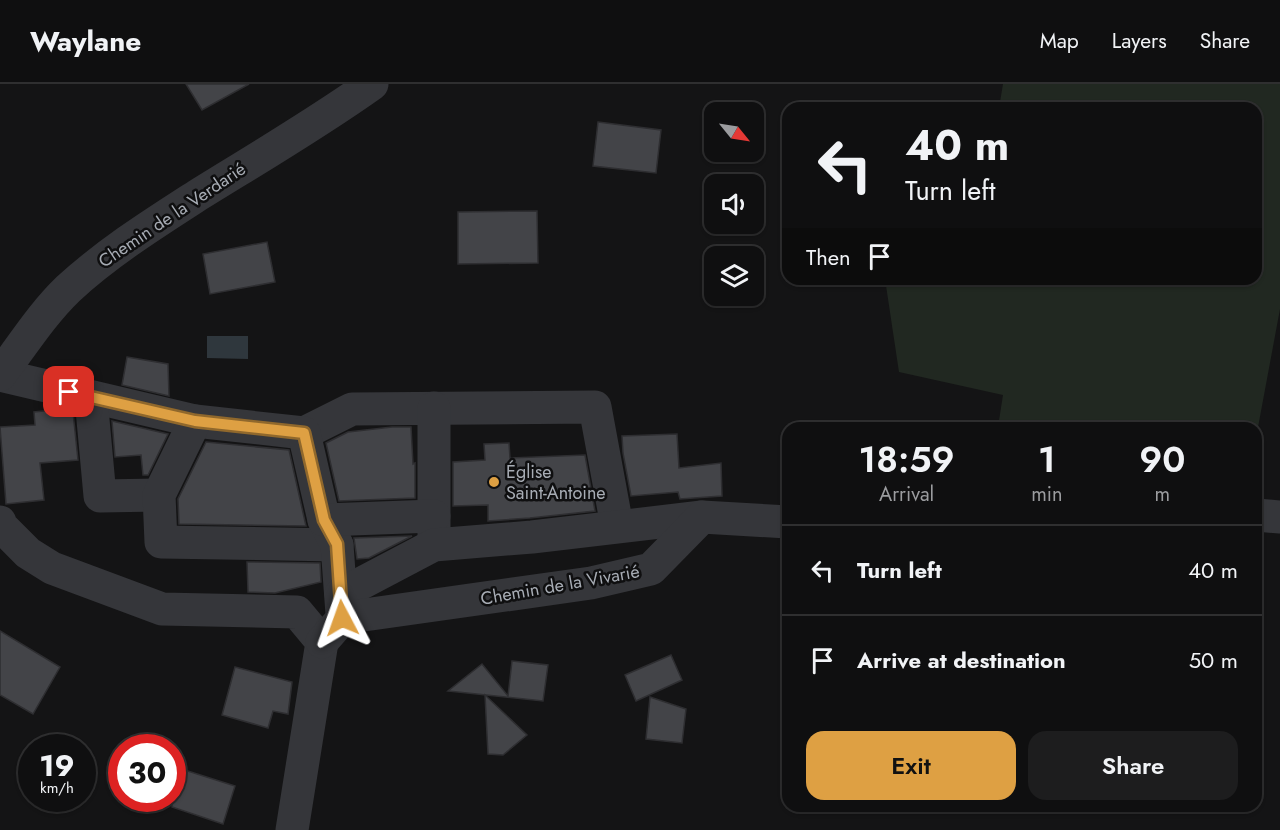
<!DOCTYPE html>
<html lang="en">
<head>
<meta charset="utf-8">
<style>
  :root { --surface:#0f0f10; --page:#1d1d1e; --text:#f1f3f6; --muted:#9b9c9f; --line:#2f2f30; --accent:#dea043 }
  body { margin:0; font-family:Jost,sans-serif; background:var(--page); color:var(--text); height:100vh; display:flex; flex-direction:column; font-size:22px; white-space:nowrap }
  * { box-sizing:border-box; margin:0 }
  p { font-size:20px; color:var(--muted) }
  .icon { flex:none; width:33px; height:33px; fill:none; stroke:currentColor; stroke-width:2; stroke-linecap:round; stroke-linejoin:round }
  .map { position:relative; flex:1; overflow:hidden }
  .panel { position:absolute; left:782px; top:338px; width:480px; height:390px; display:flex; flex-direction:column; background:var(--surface); border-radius:18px; box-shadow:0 2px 4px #0004,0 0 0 2px var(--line) }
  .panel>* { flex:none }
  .guide { position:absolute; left:782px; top:18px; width:480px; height:183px; border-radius:18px; box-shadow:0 2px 4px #0004,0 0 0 2px var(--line); background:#0f0f10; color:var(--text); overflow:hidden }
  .needle { width:39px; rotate:120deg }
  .tools { position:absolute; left:704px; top:18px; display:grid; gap:12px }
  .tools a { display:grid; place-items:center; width:60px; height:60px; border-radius:12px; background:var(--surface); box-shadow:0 2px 4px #0004,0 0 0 2px var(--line); font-size:30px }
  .speed { position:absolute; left:18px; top:650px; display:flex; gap:12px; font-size:30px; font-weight:700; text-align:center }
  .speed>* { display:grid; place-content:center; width:78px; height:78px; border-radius:50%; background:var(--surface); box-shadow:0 2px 4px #0004,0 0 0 2px var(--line); line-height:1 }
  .speed small { font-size:15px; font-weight:400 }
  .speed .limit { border:9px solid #d22; background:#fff; color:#111 }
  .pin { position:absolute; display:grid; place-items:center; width:51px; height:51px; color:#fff; margin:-26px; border-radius:12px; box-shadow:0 3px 9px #0006 }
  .me { position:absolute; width:66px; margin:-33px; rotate:356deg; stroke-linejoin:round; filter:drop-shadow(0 0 4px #0008) }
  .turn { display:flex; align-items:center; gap:21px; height:126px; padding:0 24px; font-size:27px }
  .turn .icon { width:78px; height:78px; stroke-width:2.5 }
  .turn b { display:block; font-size:42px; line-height:51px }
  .then { display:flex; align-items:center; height:57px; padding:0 24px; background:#0003; gap:12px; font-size:22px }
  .eta { display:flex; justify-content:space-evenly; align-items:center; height:102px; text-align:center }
  .eta b { font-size:36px; font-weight:600; line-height:42px }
  .button { display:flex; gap:12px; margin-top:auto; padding:12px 24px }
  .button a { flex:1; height:69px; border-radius:18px; background:var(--accent); color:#111; font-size:24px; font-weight:600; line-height:69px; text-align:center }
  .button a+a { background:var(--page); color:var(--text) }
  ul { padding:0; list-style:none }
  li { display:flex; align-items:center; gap:18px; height:90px; padding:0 24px; border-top:2px solid var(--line) }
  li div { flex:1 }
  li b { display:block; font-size:22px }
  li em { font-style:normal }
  header { display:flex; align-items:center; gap:36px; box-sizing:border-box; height:84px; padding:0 30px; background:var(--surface); border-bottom:2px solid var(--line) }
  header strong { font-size:28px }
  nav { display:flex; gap:33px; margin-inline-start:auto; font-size:21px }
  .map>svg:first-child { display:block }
  .green { fill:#212821 }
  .water { fill:#2f373d }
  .building { fill:#434448; stroke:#2e2e31; stroke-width:1.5 }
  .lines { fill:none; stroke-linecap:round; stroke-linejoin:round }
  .minor { stroke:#35363a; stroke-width:33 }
  .route-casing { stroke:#90682c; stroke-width:15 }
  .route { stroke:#dea043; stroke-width:10 }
  .poi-dot { fill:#dea043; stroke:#0f0f10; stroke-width:2 }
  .labels { text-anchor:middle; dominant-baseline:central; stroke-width:5; stroke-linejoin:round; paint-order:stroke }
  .street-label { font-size:18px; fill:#a7acb4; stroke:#0f0f10 }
  .poi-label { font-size:18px; fill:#a7acb4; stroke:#0f0f10; text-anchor:start }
</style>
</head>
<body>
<header>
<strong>Waylane</strong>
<nav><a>Map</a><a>Layers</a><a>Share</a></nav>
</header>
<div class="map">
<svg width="1280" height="746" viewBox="0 0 1280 746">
  <rect width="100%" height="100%" fill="#141415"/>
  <polygon class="green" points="1003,0 1280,0 1280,225 1256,354 1256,344 998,343 1003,311 899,288 885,195 1256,195 1256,24 999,24"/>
  <polygon class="water" points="207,252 248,252 248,275 207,274"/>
  <g class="building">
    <polygon points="186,0 249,0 202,26"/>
    <polygon points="598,38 661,46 656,89 593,82"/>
    <polygon points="537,127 538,179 458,180 458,128"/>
    <polygon points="267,158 275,198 210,210 203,170"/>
    <polygon points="127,273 168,280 169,312 122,301"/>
    <polygon points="63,325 73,328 78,376 40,379 44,416 6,420 0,343 35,341 34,328"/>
    <polygon points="112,337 168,350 148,391 143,391 141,371 115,373"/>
    <polygon points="392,343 411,343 413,380 415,379 415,414 339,417 326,359 348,348"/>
    <polygon points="677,350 679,384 721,379 722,412 680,415 678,408 631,412 623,369 622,352"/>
    <polygon points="206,358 289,366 306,442 179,440 178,415"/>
    <polygon points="509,359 510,374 585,371 595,427 530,434 488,437 488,421 453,422 453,378 485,376 484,360"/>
    <polygon points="412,452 369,474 357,475 354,454"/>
    <polygon points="247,478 320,479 321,498 275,509 248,508"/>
    <polygon points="0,547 60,583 33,630 0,611"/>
    <polygon points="671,571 682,596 636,617 625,591"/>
    <polygon points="512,577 548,581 543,617 448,607 482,580 508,612"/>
    <polygon points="235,583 292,598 288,630 273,627 268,644 222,631"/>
    <polygon points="485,611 527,651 503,671 488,670"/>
    <polygon points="650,613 686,625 682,659 646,655"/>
    <polygon points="172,682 235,702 223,740 172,723"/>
  </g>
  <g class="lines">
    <g class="minor">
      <polyline points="0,291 195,337 304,349 352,325 595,323 617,442"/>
      <path d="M 0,291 C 22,262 42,230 68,205 C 107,169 153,140 198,111 C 256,75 316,40 372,0"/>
      <polyline points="91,314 100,412 159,411"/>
      <polyline points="434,324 434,461"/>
      <polyline points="195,337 159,411 161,458 337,461"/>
      <polyline points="304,349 324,436 337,461 342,530"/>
      <polyline points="1256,431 1280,433"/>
      <polyline points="324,436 434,432"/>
      <polyline points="0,438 1,442 28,469 52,484 162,525 297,528 322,558 292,746"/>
      <polyline points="341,510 434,461 532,453 702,433"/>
      <polyline points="322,558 343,534 591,499 651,485 702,433 788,438"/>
    </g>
  </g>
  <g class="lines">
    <defs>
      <polyline id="route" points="69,308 195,337 304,349 324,436 337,460 342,534"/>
    </defs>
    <use href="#route" class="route-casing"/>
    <use href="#route" class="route"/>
  </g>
  <circle class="poi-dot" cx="494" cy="398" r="6"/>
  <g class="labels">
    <g class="street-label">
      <text transform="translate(172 131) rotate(-34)">Chemin de la Verdarié</text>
      <text transform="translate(560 501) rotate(-10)">Chemin de la Vivarié</text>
    </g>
    <g class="poi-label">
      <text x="506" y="388">Église<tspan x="506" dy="21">Saint-Antoine</tspan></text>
    </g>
  </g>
</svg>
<div class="tools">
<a><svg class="needle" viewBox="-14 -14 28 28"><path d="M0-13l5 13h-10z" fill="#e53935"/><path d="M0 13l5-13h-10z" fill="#9b9c9f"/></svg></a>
<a><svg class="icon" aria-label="sound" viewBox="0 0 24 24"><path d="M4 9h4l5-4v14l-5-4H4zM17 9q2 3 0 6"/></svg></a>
<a><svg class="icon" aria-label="layers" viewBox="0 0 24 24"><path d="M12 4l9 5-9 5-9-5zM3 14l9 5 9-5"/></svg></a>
</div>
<div class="speed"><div>19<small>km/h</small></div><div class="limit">30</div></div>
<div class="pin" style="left:69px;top:308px;background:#d93025"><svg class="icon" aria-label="arrive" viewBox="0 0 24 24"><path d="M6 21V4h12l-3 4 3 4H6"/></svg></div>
<svg class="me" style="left:342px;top:534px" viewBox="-20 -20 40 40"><path d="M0-17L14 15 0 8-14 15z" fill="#dea043" stroke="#fff" stroke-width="4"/></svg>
<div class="guide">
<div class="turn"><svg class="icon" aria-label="left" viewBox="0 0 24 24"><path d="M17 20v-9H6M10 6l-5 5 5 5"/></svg><div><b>40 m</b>Turn left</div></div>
<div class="then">Then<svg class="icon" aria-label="arrive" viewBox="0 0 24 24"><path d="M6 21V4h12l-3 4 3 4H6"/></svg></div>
</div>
<section class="panel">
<div class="eta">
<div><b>18:59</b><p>Arrival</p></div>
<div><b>1</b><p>min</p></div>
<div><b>90</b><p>m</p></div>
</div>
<ul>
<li><svg class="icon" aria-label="left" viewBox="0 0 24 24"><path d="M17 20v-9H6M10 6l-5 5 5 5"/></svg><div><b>Turn left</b></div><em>40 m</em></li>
<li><svg class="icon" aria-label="arrive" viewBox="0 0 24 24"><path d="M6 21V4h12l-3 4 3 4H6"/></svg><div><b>Arrive at destination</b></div><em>50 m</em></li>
</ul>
<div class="button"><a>Exit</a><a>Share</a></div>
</section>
</div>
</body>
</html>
